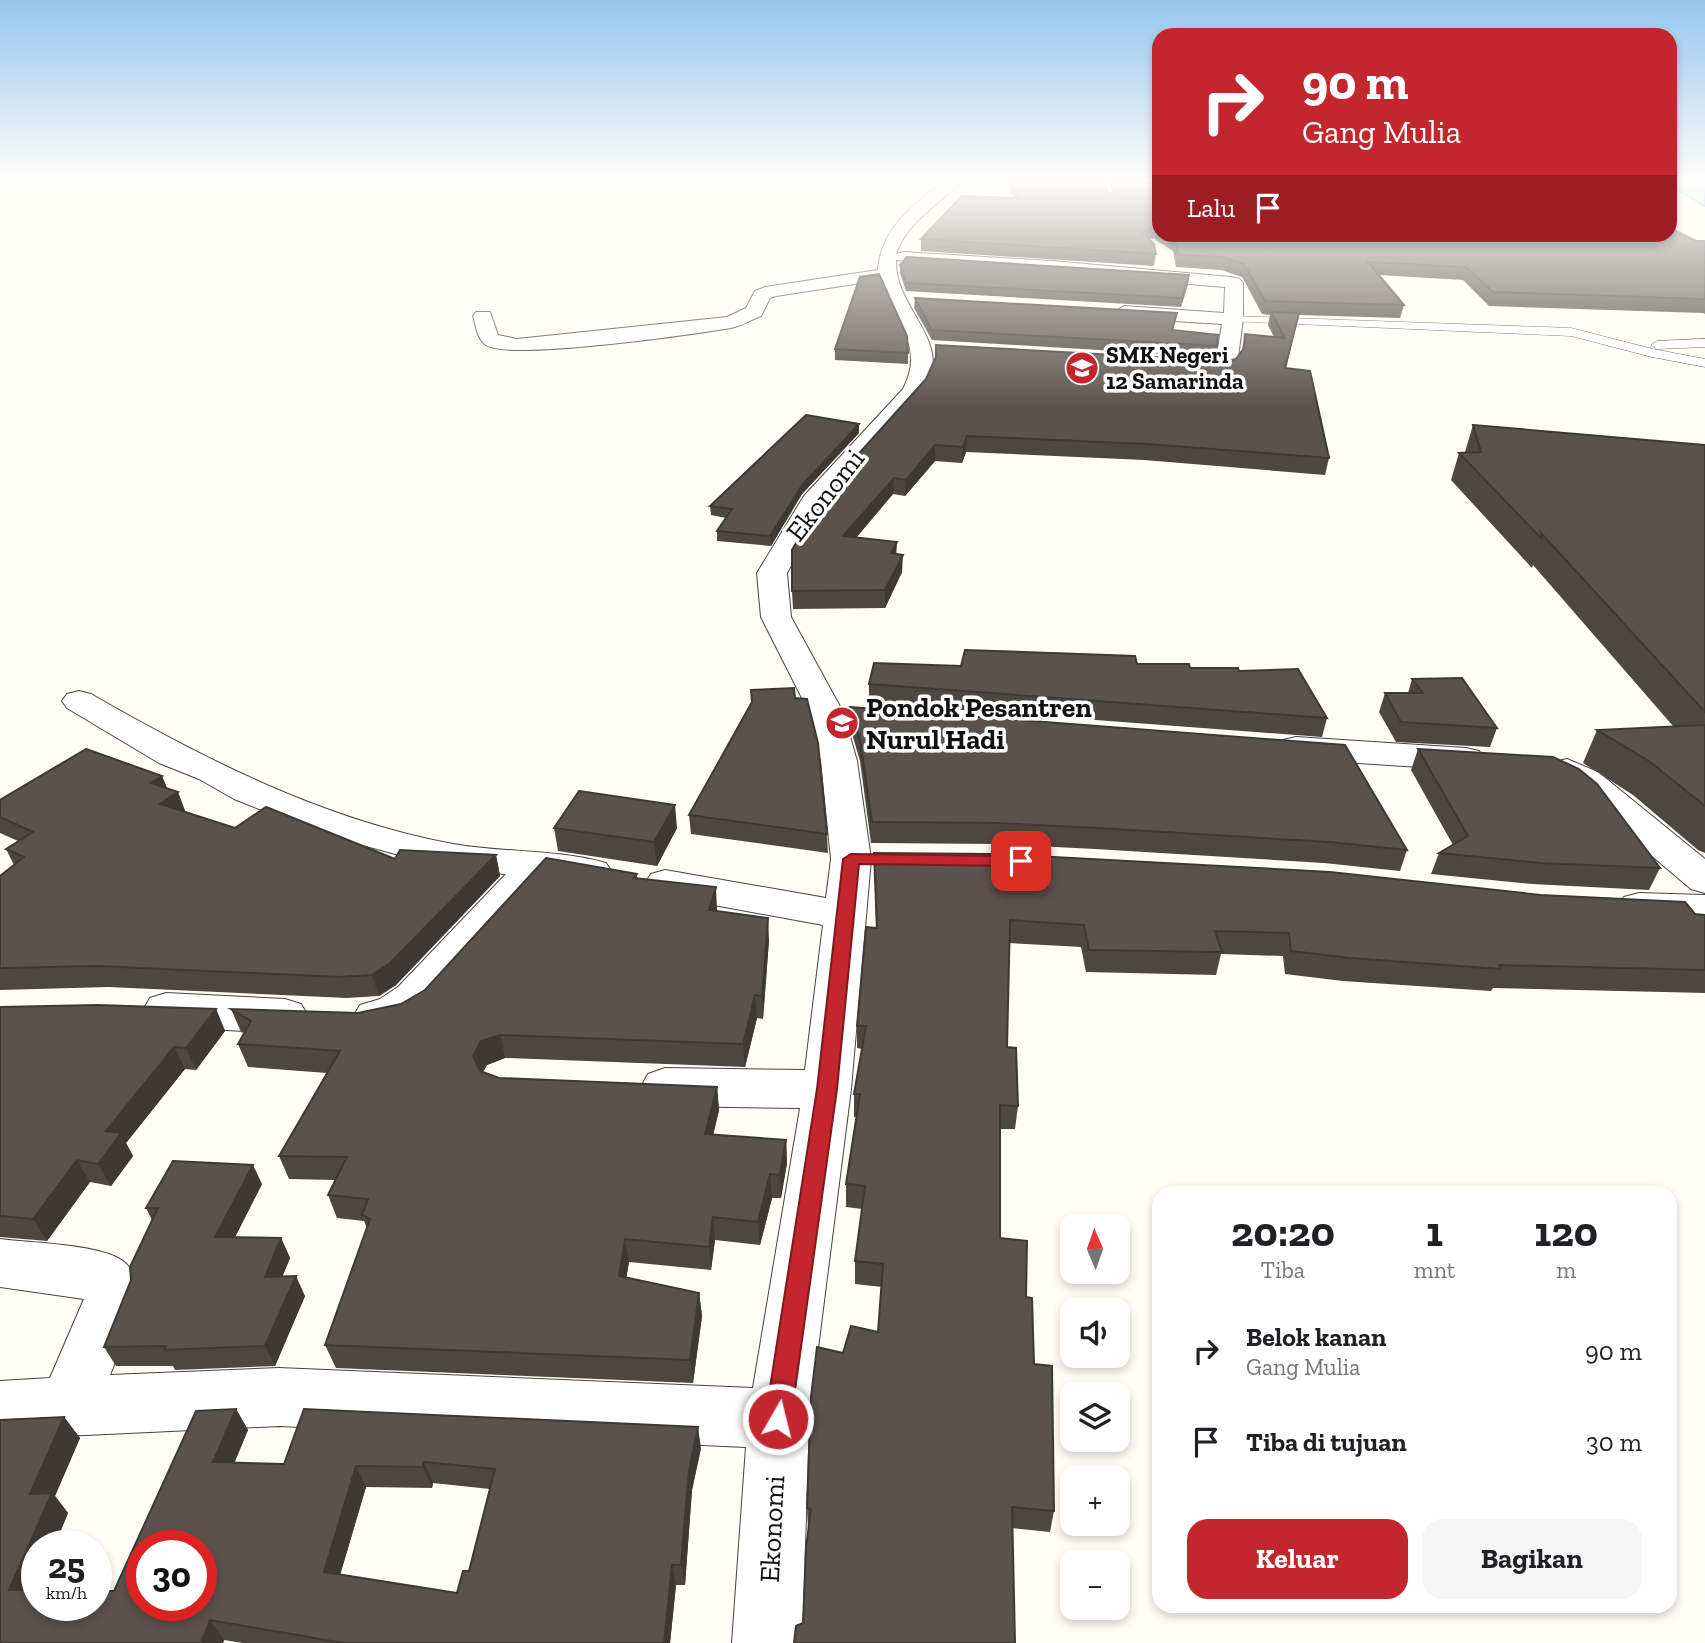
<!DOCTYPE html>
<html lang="id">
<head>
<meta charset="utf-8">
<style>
  :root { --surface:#fff; --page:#f6f6f6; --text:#202124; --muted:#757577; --accent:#c4262e }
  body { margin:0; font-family:"Zilla Slab",serif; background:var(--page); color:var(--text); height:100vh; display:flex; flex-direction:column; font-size:26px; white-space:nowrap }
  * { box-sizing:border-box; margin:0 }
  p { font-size:23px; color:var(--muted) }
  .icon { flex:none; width:38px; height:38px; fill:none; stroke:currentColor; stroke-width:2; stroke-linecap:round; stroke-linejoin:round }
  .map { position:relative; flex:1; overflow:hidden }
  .side { position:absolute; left:1152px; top:1186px; width:525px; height:427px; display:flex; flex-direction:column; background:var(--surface); border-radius:21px; box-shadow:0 4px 10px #0003 }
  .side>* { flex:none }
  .hud { position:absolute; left:1152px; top:28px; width:525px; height:214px; border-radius:21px; box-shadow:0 4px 10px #0003; background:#c4262e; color:#fff; overflow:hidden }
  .needle { width:46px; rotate:358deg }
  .tools { position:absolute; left:1060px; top:1214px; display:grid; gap:14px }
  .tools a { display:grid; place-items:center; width:70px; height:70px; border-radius:14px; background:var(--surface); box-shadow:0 4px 10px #0003; font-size:35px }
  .speed { position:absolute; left:21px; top:1530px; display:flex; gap:14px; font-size:35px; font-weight:700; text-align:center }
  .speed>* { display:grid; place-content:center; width:91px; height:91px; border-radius:50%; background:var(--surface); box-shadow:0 4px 10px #0003; line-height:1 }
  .speed small { font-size:18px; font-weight:400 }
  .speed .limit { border:10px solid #d22; background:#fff; color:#111 }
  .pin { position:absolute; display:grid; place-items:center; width:60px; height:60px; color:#fff; margin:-30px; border-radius:14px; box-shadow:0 4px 10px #0006 }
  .me { position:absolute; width:77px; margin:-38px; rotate:8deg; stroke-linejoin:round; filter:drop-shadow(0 0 5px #0008) }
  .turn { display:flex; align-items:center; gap:24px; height:147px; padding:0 35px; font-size:32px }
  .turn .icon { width:91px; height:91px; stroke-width:2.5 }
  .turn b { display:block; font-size:49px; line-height:60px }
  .then { display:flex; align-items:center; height:66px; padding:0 35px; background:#0003; gap:14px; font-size:26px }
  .eta { display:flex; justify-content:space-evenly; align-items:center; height:119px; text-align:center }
  .eta b { font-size:42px; font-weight:800; line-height:49px }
  .action { display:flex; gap:14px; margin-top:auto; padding:14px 35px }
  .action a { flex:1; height:80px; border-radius:21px; background:var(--accent); color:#fff; font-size:28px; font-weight:800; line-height:80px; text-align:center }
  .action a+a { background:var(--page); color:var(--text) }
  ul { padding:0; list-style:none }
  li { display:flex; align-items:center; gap:21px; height:91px; padding:0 35px }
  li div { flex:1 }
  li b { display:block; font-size:26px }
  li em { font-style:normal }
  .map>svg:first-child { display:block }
  .water { fill:#b9e0f7; stroke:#3f96cf; stroke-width:2 }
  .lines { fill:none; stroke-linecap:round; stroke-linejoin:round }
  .service-casing { stroke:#444; stroke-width:1 }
  .minor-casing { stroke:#444; stroke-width:2 }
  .service { fill:#fff; fill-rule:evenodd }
  .minor { fill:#fff; fill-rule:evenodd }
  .wall { fill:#4d4742; fill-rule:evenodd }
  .shaded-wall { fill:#3f3936 }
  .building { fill:#5a524d; stroke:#3f3936; stroke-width:2; fill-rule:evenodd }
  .route { fill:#c4262e; stroke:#7f191e; stroke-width:2 }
  .labels { text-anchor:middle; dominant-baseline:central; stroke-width:7; stroke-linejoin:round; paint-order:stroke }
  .far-poi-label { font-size:23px; font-weight:bold; fill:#111; stroke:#fff; text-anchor:start }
  .street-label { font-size:28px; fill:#111; stroke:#fff }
  .poi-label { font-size:28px; font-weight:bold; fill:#111; stroke:#fff; text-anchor:start }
</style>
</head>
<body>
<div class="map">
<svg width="1705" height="1643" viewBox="0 0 1705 1643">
  <rect width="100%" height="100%" fill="#fffdf5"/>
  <polygon class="water" points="1670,179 1705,179 1705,206 1670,185"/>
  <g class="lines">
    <defs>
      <g id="service">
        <polygon points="1233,316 1571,328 1653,349 1705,359 1705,367 1652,357 1571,336 1229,321 1229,317"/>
        <polygon points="1705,339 1705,347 1657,349 1651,345 1657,341"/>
      </g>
      <g id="minor">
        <path d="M 947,179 L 963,179 C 940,206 909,218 896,254 L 903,252 L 1052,261 L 1231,277 L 1240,279 L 1243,283 L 1243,319 L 1237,365 L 1234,370 C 1214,374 1194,376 1173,371 L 1170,366 L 1173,361 L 1216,360 L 1222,324 L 1124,318 L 1114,312 L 1124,306 L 1224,313 L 1225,287 L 896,260 C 894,312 959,342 921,397 L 824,505 L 787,573 L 791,617 L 843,712 L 857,761 L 871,859 L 851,1089 L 809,1419 L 802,1643 L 732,1643 L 746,1447 L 279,1426 L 0,1439 L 0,1381 L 50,1378 L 84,1299 L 0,1287 L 0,1239 C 31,1243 92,1244 118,1258 C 133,1266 140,1283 140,1299 L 110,1375 L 279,1368 L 753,1388 L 800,1108 L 665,1106 L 648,1100 L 641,1087 L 648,1074 L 665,1068 L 805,1070 L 823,925 L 665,896 L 651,892 L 645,883 L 651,874 L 665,870 L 826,898 L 831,859 L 821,761 L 809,712 L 761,617 L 757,573 L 804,496 L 903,389 C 927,343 891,322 881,280 L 776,296 L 770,298 L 761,316 C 751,320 741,326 731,328 C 695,334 508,361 486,345 C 477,339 476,326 473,316 L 476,312 L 490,312 L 498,335 L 517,339 L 727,317 L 746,308 L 755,291 L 765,287 L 878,270 C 881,227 915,204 947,179 Z"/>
        <path d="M 79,691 L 91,694 C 204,759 323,820 453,844 C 504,853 556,849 606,863 L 612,872 L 606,881 L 592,885 L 548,878 L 430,1011 C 406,1027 389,1038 360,1029 L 353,1017 L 360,1005 L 380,999 L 398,987 L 506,874 L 454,870 L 322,834 L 234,799 L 199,779 L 159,763 L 67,708 L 62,701 L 67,694 Z"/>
        <polygon points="1296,737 1466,748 1479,751 1484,759 1479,767 1466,770 1296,759 1283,756 1278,748 1283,740"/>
        <polygon points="1567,759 1598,772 1705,859 1705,893 1691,889 1572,788 1554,778 1549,770 1554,762"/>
        <polygon points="1639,893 1705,895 1705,923 1639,921 1624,917 1618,907 1624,897"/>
        <polygon points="166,993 285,999 301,1004 308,1016 301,1028 285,1033 166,1027 150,1022 143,1010 150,998"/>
      </g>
    </defs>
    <use href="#service" class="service-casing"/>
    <use href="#minor" class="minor-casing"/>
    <use href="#service" class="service"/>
    <use href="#minor" class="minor"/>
  </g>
  <g class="wall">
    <polygon points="1005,179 1102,179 1108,193 1113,193 1108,179 1158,179 1158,234 1670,234 1696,241 1705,241 1705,314 1703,313 1489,306 1463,280 1379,275 1404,305 1400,318 1299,315 1286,368 1329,458 1325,475 1144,460 966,452 962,463 935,461 905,496 893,494 856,538 896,554 902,572 885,608 793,609 792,591 926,379 1226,361 1236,359 1242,350 1245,334 1274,337 1268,325 1270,315 1262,314 1242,277 1221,270 1176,267 1173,251 1153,238 1150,240 1156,254 1154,266 921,251 921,239 1014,198"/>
    <polygon points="900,265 1189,275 1188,284 1181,307 906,291 900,273"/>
    <polygon points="915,298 1177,313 1173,330 1217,346 1216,357 932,340 914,308"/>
    <polygon points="835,349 908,353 908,364 835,360"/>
    <polygon points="859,424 859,433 802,494 771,546 717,541 717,531 726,518 711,515 710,506"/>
    <polygon points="1473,425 1705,445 1705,853 1698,850 1633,795 1583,763 1597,730 1673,726 1533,565 1532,568 1451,480 1459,453 1465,452"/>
    <polygon points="1137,664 1239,671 1327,718 1322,737 869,703 869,684"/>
    <polygon points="1412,679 1497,728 1490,747 1396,742 1379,712 1385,693 1408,693"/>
    <polygon points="795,698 827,834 828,853 691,834 689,815"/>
    <polygon points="850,707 1407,850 1400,871 1324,863 1095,849 996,844 871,843 860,761 850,727"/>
    <polygon points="1418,749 1660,868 1649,890 1532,884 1431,874 1439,853 1453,845 1411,770"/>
    <polygon points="162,776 167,788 185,812 235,828 395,859 496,855 500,876 396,985 379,996 347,998 109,987 0,990 0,876 14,865 6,849 18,841 0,833 0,800"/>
    <polygon points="554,828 677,828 657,866 558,851"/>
    <polygon points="874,853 1705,915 1705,993 1493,988 1491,991 1343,981 1285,974 1283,956 1221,954 1216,975 1086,972 1081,947 1009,943 1007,1047 1018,1106 1015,1129 1000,1129 1000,1238 1026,1297 1054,1511 1050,1532 1012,1528 803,1623 808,1530 807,1508 843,1353 878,1332 882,1287 855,1284 855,1261 862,1209 846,1207 846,1184 857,1117 854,1117 854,1094 862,1049 857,1048 857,1026 876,928"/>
    <polygon points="637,874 637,878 717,910 717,911 769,940 763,1019 757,1018 745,1067 505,1058 487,1065 483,1072 499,1078 717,1087 719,1110 713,1135 786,1140 787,1163 781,1198 772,1198 760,1245 715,1240 711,1270 629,1262 626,1277 699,1293 702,1316 693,1383 336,1368 325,1345 367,1228 364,1221 337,1218 328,1195 335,1180 289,1179 279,1156 327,1073 248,1067 238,1044 244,1033 241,1032 231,1009 358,1013 401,1004 425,990"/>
    <polygon points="0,1007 216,1009 225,1031 196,1070 185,1069 126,1143 133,1156 111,1186 90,1182 47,1241 0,1237"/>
    <polygon points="262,1184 235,1237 281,1238 290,1258 282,1277 305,1296 275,1366 175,1370 173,1366 116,1366 104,1347 131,1280 152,1220 146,1208"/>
    <path d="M 236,1409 L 248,1430 L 234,1463 L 284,1464 L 701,1448 L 692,1490 L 685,1585 L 676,1585 L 670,1643 L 243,1643 L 224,1640 L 223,1643 L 0,1643 L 64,1417 L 80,1438 L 55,1496 L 68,1513 L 36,1590 L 114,1591 ZM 433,1483 L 490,1489 L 469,1571 L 457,1593 L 340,1575 L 366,1487 L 432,1488 Z"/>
  </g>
  <g class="shaded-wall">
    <polygon points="1155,226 1153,238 1141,245 1143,233"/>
    <polygon points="1189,275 1188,284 1181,307 1182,298"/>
    <polygon points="859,424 859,433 802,494 771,546 770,536 802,485"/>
    <polygon points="967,436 966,452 962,463 963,447"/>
    <polygon points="935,445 935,461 905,496 906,480"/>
    <polygon points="894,478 893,494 843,553 843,536"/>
    <polygon points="897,542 896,560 891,553"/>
    <polygon points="903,555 902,572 885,608 885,590"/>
    <polygon points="162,776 170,796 151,783"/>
    <polygon points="178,792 186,813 160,804"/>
    <polygon points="675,805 677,828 657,866 654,842"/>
    <polygon points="496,855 500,876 396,985 379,996 372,975"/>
    <polygon points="716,887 717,910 711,933 709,910"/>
    <polygon points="768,918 769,940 763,1019 762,996"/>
    <polygon points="755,995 757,1018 745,1067 743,1044"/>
    <polygon points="216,1009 225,1031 196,1070 186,1048"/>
    <polygon points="500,1035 505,1058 487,1065 479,1079 473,1056 481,1041"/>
    <polygon points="174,1047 185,1069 126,1143 133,1156 111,1186 98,1164 106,1131"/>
    <polygon points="717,1087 719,1110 708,1157 705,1134"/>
    <polygon points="786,1140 787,1163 781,1198 780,1175"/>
    <polygon points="77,1160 90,1182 47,1241 33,1219"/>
    <polygon points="253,1165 262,1184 225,1257 215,1237"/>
    <polygon points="770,1174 772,1198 760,1245 758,1222"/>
    <polygon points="713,1217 715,1240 711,1270 709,1247"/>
    <polygon points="281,1238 290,1258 274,1297 265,1277"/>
    <polygon points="625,1239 629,1262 623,1299 619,1276"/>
    <polygon points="296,1276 305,1296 275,1366 265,1346"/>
    <polygon points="699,1293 702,1316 693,1383 690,1360"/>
    <polygon points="236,1409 248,1430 226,1483 213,1462"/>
    <polygon points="64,1417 80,1438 55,1496 68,1513 55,1545 37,1545 37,1588 28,1610 9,1590 30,1494"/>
    <polygon points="698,1427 701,1448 692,1490 685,1585 681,1565 689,1470"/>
    <polygon points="424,1462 433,1483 432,1488 423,1467"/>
    <polygon points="356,1466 366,1487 335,1592 324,1572"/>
    <polygon points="672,1565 676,1585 670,1643 664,1643"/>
    <polygon points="210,1620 224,1640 223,1643 201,1643"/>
  </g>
  <g class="building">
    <polygon points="1011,179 1102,179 1108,193 1119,193 1113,179 1158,179 1158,228 1155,226 1143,233 1154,244 1156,254 921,239 962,196 1019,198"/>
    <polygon points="1670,228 1696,241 1705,241 1705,299 1493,292 1466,267 1368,262 1404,305 1265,301 1244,264 1223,257 1178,255 1175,239 1169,234 1670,234"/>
    <polygon points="907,257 1189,275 1182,298 906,283 900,265"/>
    <polygon points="879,274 907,336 908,353 835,349 860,277"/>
    <polygon points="915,298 1177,313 1172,330 1218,335 1217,346 932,330"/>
    <polygon points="1271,312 1299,313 1285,368 1310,371 1329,458 1147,444 967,436 963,447 935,445 906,480 894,478 843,536 897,542 891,553 903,555 885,590 792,591 792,550 826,490 926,379 936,357 936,345 1226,361 1236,359 1244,348 1245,334 1285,338"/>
    <polygon points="806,415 859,424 802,485 770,536 717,531 732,509 710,506"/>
    <polygon points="1473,425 1705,445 1705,712 1541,533 1542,539 1459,453 1481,452"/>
    <polygon points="965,650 1135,656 1137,664 1189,664 1190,668 1238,668 1239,671 1298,669 1327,718 869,684 874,663 961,666"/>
    <polygon points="1462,678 1497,728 1401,722 1385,693 1423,693 1412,679"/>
    <polygon points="794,688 795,698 807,699 818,743 827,834 689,815 752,702 751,690"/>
    <polygon points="850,707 1345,745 1407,850 1330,842 1098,828 998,823 872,822 860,740"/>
    <polygon points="1705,725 1705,806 1649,761 1597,730"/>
    <polygon points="86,749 162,776 151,783 178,792 160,804 235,828 266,807 395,859 400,850 496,855 390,963 372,975 340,977 98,966 0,968 0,876 24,857 6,849 33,832 0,817 0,800"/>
    <polygon points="1418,749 1553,757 1579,769 1597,784 1660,868 1541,863 1439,853 1468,836"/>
    <polygon points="579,791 675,805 654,842 554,828"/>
    <polygon points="874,853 998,854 1330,872 1541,895 1685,902 1695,914 1705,915 1705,970 1499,965 1501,969 1350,958 1291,951 1289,933 1215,931 1222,952 1089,950 1084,925 1010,920 1007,1047 1016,1048 1018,1106 1000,1105 1000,1238 1027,1241 1026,1297 1032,1298 1034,1364 1052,1366 1054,1511 1012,1507 1015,1643 794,1643 796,1626 803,1623 806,1548 811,1509 807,1508 811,1397 817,1347 843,1353 851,1326 878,1332 883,1264 855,1261 865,1186 846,1184 860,1094 854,1094 866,1026 857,1026 866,927 877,928"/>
    <polygon points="546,858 637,874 634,878 716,887 709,910 768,918 762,996 755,995 743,1044 500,1035 481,1041 473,1056 480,1071 499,1078 717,1087 705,1134 786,1140 780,1175 770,1174 758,1222 713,1217 709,1247 625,1239 619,1276 699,1293 690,1360 325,1345 370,1219 362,1215 368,1199 328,1195 347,1157 279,1156 340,1051 238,1044 251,1021 231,1009 358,1013 401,1004 425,990"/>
    <polygon points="98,1005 216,1009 186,1048 174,1047 106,1131 121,1133 98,1164 77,1160 33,1219 0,1216 0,1007"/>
    <polygon points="173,1161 253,1165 215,1237 281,1238 265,1277 296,1276 265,1346 164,1350 166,1346 104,1347 131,1280 130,1267 158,1208 146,1208"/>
    <path d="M 236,1409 L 213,1462 L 284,1464 L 304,1409 L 698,1427 L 689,1470 L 681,1565 L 672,1565 L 664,1643 L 343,1643 L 210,1620 L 201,1643 L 0,1643 L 0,1420 L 64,1417 L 30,1494 L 52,1493 L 9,1590 L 37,1590 L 37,1605 L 96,1605 L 96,1591 L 114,1591 L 196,1411 ZM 424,1462 L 495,1469 L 469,1571 L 463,1571 L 457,1593 L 324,1572 L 356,1466 L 423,1467 ZM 142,1545 L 201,1545 L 201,1605 L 142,1605 Z"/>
  </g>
  <linearGradient id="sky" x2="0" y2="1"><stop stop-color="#95c6ee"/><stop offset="0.44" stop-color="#fffefa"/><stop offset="1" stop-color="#fffefa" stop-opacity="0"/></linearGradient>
  <rect width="1705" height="409" fill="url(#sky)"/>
  <polygon class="route" points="851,854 1021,856 1029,861 1021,866 859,864 837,1089 791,1419 787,1428 778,1432 769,1428 765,1419 817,1089 843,859"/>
  <defs>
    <symbol id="school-disc" viewBox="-11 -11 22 22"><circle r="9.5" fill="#c4262e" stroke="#fff"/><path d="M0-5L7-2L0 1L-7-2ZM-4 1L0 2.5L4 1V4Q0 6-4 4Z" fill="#fff"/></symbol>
  </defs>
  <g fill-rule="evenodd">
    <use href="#school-disc" x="1063" y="349" width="38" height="38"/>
    <use href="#school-disc" x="823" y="704" width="38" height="38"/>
  </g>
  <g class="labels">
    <g class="far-poi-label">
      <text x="1106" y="355">SMK Negeri<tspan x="1106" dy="26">12 Samarinda</tspan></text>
    </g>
    <g class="street-label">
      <text transform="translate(825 495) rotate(-52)">Ekonomi</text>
      <text transform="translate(772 1529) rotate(-87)">Ekonomi</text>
    </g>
    <g class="poi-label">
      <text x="866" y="707">Pondok Pesantren<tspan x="866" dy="32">Nurul Hadi</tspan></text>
    </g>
  </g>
</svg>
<div class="tools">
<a><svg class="needle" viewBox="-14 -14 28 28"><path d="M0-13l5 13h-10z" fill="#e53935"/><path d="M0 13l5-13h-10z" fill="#757577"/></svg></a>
<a><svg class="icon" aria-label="sound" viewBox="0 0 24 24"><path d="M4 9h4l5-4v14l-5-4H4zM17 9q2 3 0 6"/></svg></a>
<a><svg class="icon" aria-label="layers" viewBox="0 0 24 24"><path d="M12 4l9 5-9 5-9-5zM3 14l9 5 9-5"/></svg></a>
<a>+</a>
<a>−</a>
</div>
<div class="speed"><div>25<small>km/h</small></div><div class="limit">30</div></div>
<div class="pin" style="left:1021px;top:861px;background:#d93025"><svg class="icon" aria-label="arrive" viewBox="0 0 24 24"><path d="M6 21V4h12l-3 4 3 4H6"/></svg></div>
<svg class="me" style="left:778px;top:1419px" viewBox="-20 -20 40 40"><circle r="17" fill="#c4262e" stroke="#fff" stroke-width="3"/><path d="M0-11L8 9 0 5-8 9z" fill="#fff"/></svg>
<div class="hud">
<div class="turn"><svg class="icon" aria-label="right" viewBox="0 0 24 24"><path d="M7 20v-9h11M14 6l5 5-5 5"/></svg><div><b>90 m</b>Gang Mulia</div></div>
<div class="then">Lalu<svg class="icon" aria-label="arrive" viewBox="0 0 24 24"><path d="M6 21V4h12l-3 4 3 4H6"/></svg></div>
</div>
<section class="side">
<div class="eta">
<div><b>20:20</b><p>Tiba</p></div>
<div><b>1</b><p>mnt</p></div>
<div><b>120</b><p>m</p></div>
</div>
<ul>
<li><svg class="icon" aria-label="right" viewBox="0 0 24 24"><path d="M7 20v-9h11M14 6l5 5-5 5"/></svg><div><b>Belok kanan</b><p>Gang Mulia</p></div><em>90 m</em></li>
<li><svg class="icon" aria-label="arrive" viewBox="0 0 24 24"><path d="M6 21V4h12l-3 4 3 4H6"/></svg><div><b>Tiba di tujuan</b></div><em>30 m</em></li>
</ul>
<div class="action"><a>Keluar</a><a>Bagikan</a></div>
</section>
</div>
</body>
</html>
